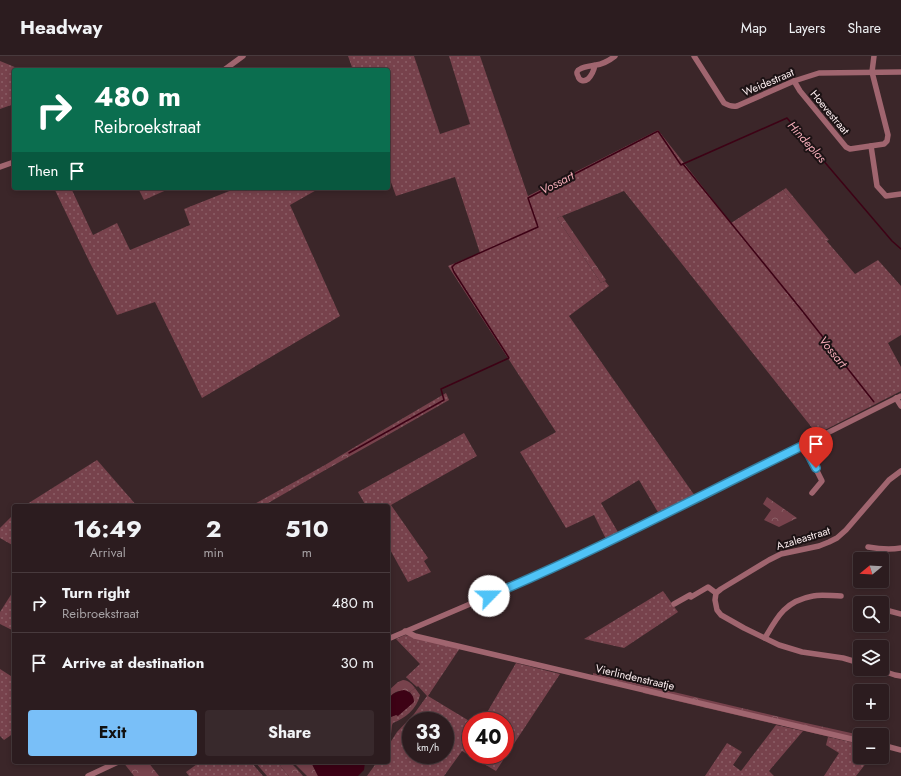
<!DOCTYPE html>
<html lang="en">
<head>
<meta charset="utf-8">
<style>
  :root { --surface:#2c1c1f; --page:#38292c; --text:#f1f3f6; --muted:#a6a1a4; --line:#483a3d; --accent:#79bff8 }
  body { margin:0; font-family:Jost,sans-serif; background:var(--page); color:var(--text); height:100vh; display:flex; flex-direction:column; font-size:15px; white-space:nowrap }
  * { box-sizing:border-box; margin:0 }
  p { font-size:13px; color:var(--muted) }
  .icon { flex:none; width:22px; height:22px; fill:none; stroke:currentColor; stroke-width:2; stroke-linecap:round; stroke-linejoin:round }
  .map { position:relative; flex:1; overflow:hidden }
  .details { position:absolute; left:12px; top:448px; width:378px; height:260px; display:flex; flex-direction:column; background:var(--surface); border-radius:4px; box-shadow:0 2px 6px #0003,0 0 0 1px var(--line) }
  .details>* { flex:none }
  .top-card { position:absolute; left:12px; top:12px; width:378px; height:122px; border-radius:4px; box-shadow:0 2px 6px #0003,0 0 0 1px var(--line); background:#0b6e4f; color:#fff; overflow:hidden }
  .needle { width:26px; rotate:252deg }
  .fabs { position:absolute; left:853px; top:496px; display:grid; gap:8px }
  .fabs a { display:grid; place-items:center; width:36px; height:36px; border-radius:4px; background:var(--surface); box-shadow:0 2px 6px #0003,0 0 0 1px var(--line); font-size:20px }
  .speed { position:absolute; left:402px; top:656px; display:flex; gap:8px; font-size:20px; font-weight:700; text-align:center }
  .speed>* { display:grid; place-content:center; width:52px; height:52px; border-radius:50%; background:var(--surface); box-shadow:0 2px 6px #0003,0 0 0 1px var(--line); line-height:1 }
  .speed small { font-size:10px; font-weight:400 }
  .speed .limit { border:6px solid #d22; background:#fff; color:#111 }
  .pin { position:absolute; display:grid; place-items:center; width:34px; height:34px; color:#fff; margin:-41px -17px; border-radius:50% 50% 50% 0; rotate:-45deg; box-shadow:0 0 4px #0007 }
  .pin .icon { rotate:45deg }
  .me { position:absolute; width:44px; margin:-22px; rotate:67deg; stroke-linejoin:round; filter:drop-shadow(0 0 3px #0008) }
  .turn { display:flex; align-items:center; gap:14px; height:84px; padding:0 16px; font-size:18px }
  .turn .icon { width:52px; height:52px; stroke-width:2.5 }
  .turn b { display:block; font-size:28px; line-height:34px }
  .then { display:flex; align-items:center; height:38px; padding:0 16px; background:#0003; gap:8px; font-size:15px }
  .eta { display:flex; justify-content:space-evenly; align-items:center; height:68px; text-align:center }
  .eta b { font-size:24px; font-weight:700; line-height:28px }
  .primary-button { display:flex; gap:8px; margin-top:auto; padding:8px 16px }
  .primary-button a { flex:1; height:46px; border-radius:4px; background:var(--accent); color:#111; font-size:16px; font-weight:700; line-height:46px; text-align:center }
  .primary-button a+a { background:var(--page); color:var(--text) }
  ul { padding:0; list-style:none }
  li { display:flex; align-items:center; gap:12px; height:60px; padding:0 16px; border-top:1px solid var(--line) }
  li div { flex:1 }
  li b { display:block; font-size:15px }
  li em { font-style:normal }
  header { display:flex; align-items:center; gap:24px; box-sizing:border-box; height:56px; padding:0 20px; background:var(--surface); border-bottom:1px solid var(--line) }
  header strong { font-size:19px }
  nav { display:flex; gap:22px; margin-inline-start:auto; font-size:14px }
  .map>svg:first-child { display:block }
  .grass { fill:url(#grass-dots); fill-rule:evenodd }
  .forest { fill:url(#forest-crowns) }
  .water { fill:#3d0215 }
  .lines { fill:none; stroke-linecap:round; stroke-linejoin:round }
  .stream { stroke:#3d0215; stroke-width:1.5 }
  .minor { stroke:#a0656f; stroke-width:5.5 }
  .route-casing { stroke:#337fa1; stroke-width:10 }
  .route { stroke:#4fc3f7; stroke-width:7 }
  .labels { text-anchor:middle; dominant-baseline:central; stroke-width:4; stroke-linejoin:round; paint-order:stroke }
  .street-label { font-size:11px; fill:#feeff1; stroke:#1c1214 }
  .water-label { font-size:12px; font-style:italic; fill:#f5adb9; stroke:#1c1214 }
</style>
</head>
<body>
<header>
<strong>Headway</strong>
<nav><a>Map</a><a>Layers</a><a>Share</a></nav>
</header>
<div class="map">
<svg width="901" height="720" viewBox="0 0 901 720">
  <defs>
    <pattern id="grass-dots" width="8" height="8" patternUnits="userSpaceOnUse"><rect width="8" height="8" fill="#77424c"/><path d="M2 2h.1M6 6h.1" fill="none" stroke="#8b5e66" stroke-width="1.8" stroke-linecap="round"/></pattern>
    <pattern id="forest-crowns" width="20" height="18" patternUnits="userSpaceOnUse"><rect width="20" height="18" fill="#77424c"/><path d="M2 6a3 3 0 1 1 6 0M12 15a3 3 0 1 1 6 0" fill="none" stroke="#8b5e66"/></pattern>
  </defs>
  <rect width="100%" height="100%" fill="#3b2629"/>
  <g class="grass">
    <polygon points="348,0 414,0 440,78 470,68 449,0 480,0 528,140 658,74 731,167 783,134 855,218 878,204 901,230 901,279 888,287 901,311 901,335 817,378 624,135 557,162 601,227 605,225 609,230 569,260 695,440 659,458 639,424 601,447 619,478 606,483 594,459 566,472 520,396 556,376 448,210 480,197 455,121 396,140 388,118 388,14 353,14"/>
    <polygon points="0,5 22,14 14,14 14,48 0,53"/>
    <polygon points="54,132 71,132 93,179 117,167 130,194 190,169 184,153 237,132 320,132 290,149 340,260 202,342 155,246 117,259 90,207"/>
    <polygon points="138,132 171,132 144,144"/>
    <polygon points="446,337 449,344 386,380 383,374"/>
    <polygon points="464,377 477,400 391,449 428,502 424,505 431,516 408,526 388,490 388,450 366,450 358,436"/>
    <polygon points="97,404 137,450 24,450"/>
    <polygon points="325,409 327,413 263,450 251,450"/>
    <polygon points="14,458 14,490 0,482 0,472"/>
    <polygon points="14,534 14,575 0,568 0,556"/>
    <polygon points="663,535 678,556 624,592 584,583"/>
    <path d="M 405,579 L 460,592 L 428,640 L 471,666 L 471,699 L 505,699 L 505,665 L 482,665 L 516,607 L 560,618 L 496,715 L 462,695 L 444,720 L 367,720 L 377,706 L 388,706 L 388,690 L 397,676 L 414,658 L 427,640 L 418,630 L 417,631 L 408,623 L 406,621 L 420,608 L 396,583 ZM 411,665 L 445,665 L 445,699 L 411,699 Z"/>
    <polygon points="0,613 14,622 14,677 4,684 0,680"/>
    <path d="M 415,632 L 420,639 C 417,653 405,662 393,667 L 392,669 L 391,678 L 388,683 L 388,662 L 401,657 L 403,654 L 407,652 L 413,641 L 410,636 Z"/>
    <polygon points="776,669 803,675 769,715 774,720 705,720 727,687 742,696 733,709 741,715"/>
    <polygon points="828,681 860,688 860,701 871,701 856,720 824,720 839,697 826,689"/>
    <polygon points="200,706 251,706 263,720 189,720 186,716"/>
    <polygon points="255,706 280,706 281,711 289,720 267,720"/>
  </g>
  <g class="forest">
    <polygon points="786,132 829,184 826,185 783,134"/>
    <polygon points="562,160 606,224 601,227 557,162"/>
    <polygon points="769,211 824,280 821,282 805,264 766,213"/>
    <polygon points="383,374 386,380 327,413 325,409"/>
    <polygon points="767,441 797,462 779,471 764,464 771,454 763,448"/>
    <polygon points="593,617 797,665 860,679 860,688 643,637 644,631 593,620"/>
    <path d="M 403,624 C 408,624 412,628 415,632 L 410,636 C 400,633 393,635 388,644 L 388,635 L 398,626 Z"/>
    <polygon points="123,706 148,706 159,720 134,720"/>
    <polygon points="280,706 290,706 297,713 303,720 289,720 281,711"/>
    <polygon points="294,706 311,706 318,720 307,720 296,709"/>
  </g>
  <g class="water">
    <path d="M 404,634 C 410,636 414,639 414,646 C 409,651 403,655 398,660 L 396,659 L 388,662 C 388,646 385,638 404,634 Z"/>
    <polygon points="311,706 365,706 364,714 358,720 318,720"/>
  </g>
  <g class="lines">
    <g class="stream">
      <polyline points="683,108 787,62 892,185 901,193"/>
      <polyline points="349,397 444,344 441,333 509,302 454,216 452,211 455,208 538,171 528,142 658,75 681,109 683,108 800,252 874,346"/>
    </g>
    <g class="minor">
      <path d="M 694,0 L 724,47 C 729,50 732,51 737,50 L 794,25 L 819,17 L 901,16"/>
      <path d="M 595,9 C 594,14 591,20 588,23 C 584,26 579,25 578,20 C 576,17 577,14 580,13 C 585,10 591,10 596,9 C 602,8 610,4 615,0"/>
      <polyline points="224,14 243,0"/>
      <polyline points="794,25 800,35 846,91 850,93 884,88 887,85 888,79 872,16 874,0"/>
      <polyline points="871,90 877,130 886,140 901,138"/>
      <polyline points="0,111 14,106"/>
      <polyline points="896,342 901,350"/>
      <polyline points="804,389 822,425 812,437"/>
      <path d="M 868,491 C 879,493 890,494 901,492"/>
      <polyline points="674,548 690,539 691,541 708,531 716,537"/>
      <polyline points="882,553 901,558"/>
      <polyline points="405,575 415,580 860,685"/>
      <path d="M 765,582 C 777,561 785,545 813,540 C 821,538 832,540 841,540"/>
      <polyline points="388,583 503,534 600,490 652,465 901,340"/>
      <polyline points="860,607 843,602 802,596 779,589 744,572 721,559 717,554 715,544 716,537 721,533 769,504 781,498 819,490 829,486 837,482 846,474 889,424 901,415"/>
      <polyline points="877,613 895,619 901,620"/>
      <polyline points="882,689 901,694"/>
      <polyline points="88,720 118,706"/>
    </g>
  </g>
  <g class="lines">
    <defs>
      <path id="route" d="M 489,540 C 596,495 699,440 804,389 L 816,412"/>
    </defs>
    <use href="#route" class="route-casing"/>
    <use href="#route" class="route"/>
  </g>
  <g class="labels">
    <g class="street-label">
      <text transform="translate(768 26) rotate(-23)">Weidestraat</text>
      <text transform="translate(830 56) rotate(50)">Hoevestraat</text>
      <text transform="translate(803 482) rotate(-17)">Azaleastraat</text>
      <text transform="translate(635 621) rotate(13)">Vierlindenstraatje</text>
    </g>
    <g class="water-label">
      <text transform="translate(807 86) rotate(48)">Hindeplas</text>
      <text transform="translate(557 127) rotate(-27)">Vossart</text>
      <text transform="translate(833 296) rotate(51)">Vossart</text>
    </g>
  </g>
</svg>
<div class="fabs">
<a><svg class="needle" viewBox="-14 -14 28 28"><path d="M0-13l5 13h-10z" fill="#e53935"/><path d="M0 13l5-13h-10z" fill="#a6a1a4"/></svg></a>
<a><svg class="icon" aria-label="search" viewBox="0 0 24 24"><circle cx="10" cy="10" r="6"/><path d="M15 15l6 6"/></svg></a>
<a><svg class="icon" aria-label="layers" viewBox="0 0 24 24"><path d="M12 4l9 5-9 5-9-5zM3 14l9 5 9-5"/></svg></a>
<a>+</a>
<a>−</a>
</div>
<div class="speed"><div>33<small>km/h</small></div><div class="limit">40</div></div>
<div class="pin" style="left:816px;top:412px;background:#d93025"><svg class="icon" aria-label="arrive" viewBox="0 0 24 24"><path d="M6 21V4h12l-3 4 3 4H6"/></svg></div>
<svg class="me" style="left:489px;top:540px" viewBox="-20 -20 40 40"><circle r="19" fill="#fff"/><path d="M0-13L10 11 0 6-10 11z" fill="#4fc3f7"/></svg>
<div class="top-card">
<div class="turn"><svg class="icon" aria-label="right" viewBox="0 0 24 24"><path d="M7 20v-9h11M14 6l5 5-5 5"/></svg><div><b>480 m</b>Reibroekstraat</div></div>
<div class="then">Then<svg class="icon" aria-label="arrive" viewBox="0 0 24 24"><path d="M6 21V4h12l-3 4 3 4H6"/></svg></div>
</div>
<section class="details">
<div class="eta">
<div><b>16:49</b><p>Arrival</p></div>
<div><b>2</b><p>min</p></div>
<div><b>510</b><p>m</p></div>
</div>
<ul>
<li><svg class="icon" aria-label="right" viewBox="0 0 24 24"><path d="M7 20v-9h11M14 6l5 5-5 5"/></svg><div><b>Turn right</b><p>Reibroekstraat</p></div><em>480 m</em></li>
<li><svg class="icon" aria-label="arrive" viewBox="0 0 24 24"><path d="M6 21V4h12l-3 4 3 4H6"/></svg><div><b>Arrive at destination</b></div><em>30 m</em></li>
</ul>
<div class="primary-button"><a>Exit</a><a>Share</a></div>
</section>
</div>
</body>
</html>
